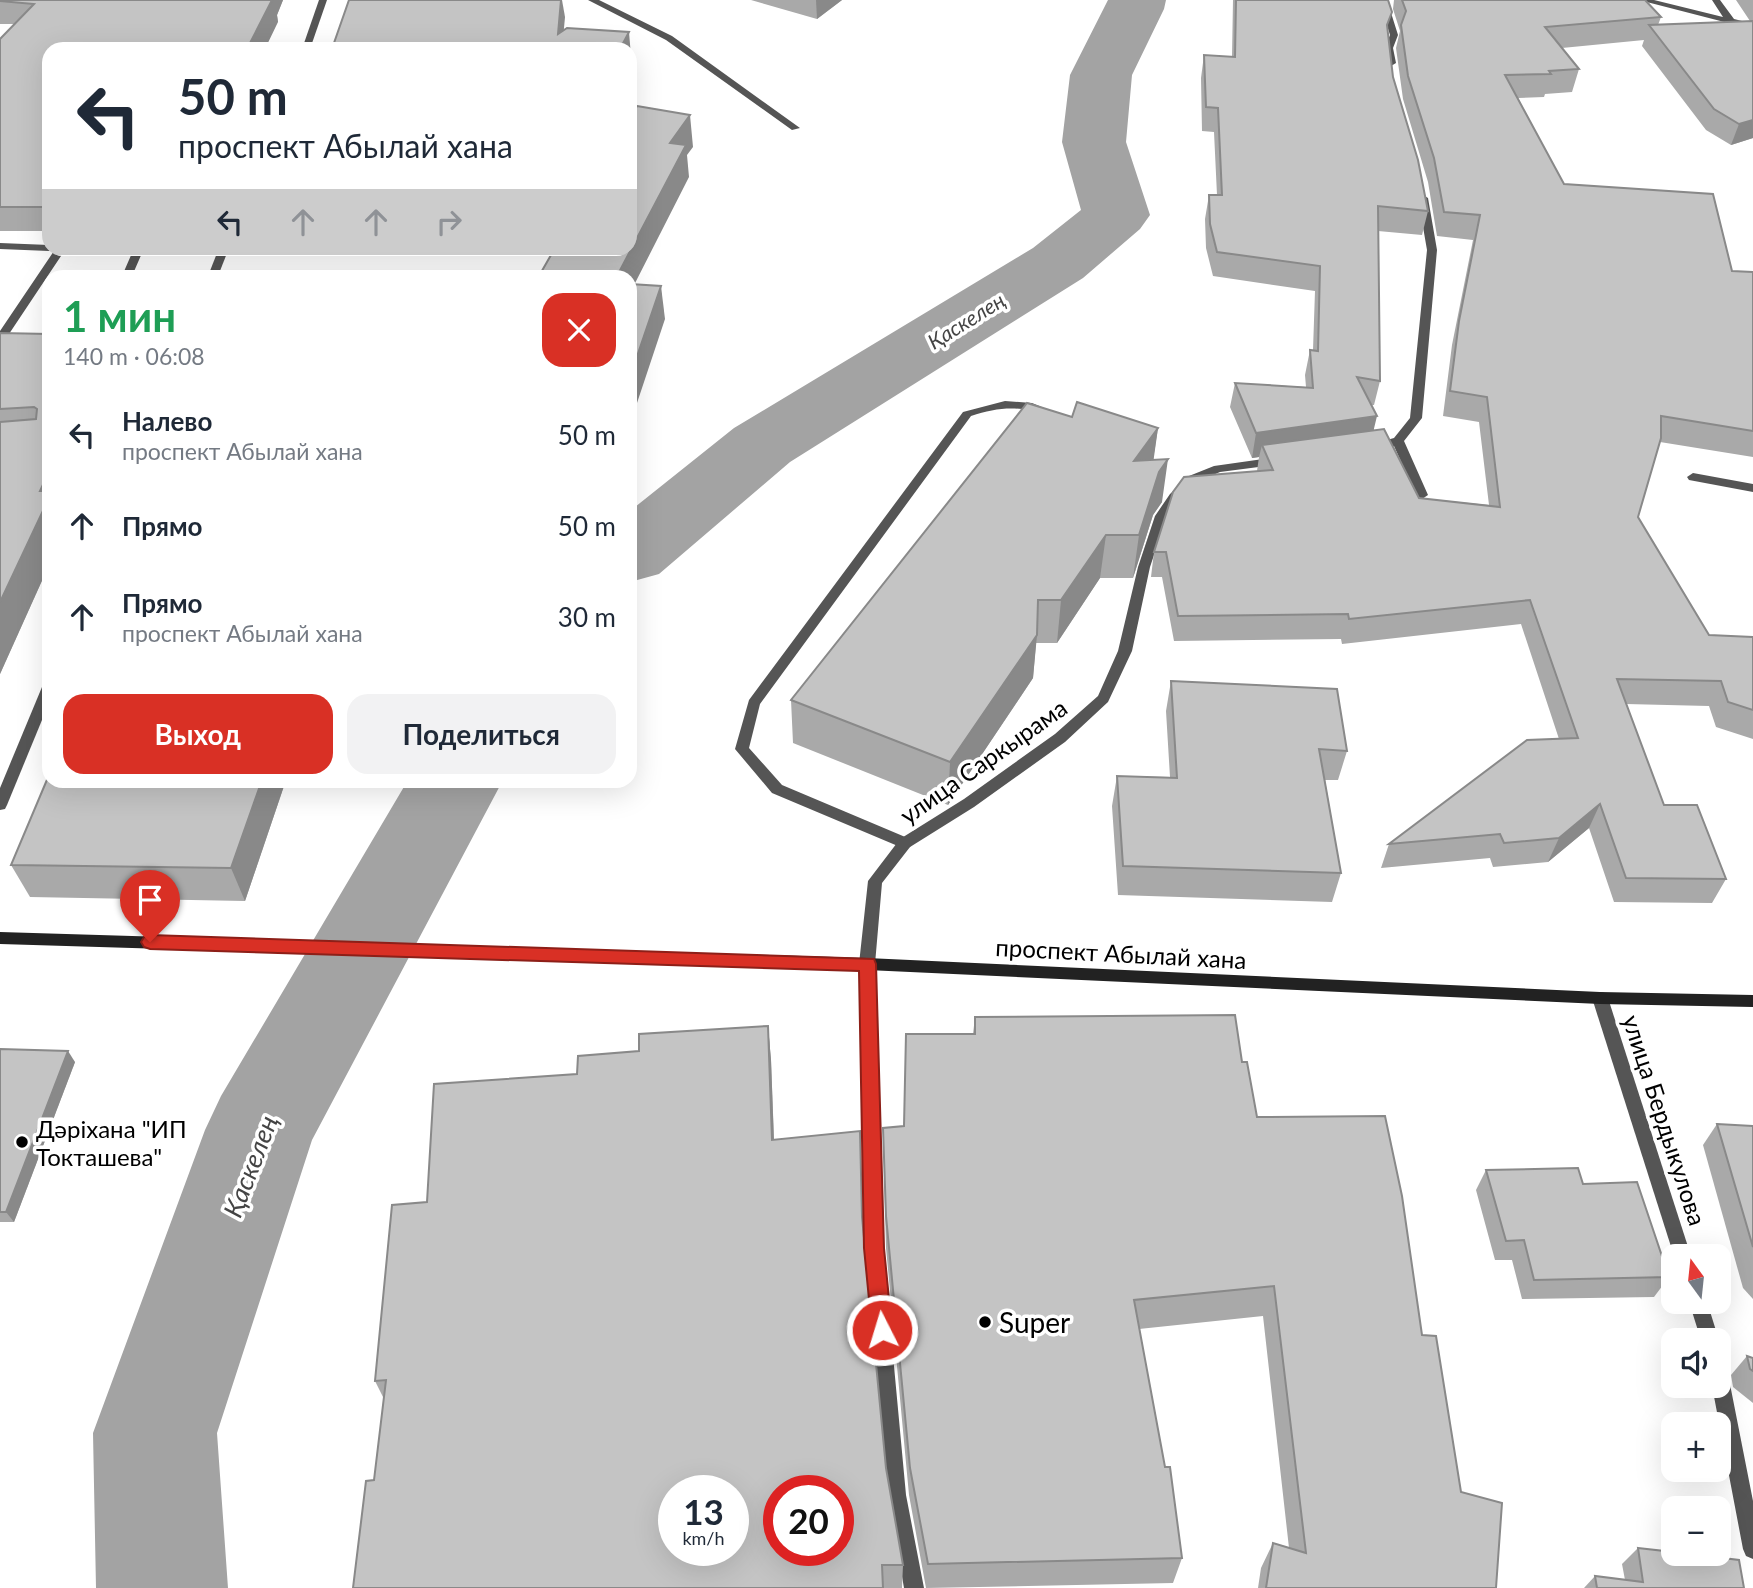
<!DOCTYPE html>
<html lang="ru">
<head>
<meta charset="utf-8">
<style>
  :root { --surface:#fff; --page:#f2f2f3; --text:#1f2937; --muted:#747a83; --accent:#d93025 }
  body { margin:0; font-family:Lato,sans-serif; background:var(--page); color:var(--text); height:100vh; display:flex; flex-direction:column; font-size:26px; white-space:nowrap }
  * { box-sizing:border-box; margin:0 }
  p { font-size:23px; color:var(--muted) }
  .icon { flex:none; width:38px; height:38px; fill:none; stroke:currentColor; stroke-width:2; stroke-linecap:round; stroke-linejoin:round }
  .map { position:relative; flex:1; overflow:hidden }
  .sheet { position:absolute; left:42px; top:270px; width:595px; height:518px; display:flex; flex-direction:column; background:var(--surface); border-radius:21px; box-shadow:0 7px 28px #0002 }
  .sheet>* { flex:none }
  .top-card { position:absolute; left:42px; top:42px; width:595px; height:214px; border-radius:21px; box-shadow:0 7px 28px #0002; background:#fff; color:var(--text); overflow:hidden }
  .needle { width:46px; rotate:345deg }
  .tools { position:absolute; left:1661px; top:1244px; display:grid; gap:14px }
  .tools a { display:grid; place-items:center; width:70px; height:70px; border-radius:14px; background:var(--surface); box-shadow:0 7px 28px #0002; font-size:35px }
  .speed { position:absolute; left:658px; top:1475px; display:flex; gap:14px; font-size:35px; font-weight:700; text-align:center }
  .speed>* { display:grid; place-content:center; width:91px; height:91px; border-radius:50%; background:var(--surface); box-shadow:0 7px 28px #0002; line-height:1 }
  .speed small { font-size:18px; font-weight:400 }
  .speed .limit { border:10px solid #d22; background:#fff; color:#111 }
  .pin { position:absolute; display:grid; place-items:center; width:60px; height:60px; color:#fff; margin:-72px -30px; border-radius:50% 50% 50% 0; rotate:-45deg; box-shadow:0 0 7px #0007 }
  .pin .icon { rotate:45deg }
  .me { position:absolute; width:77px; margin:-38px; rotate:355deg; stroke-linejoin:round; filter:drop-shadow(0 0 5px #0008) }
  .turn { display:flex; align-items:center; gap:24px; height:147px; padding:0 21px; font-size:32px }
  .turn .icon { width:91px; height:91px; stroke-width:2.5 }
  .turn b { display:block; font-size:49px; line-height:60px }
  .lanes { display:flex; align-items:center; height:66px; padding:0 21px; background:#0003; justify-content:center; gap:35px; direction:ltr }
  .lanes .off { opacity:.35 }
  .round { display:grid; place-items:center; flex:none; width:74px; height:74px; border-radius:21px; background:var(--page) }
  .summary { display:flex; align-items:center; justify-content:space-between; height:119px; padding:0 21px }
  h1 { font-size:42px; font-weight:700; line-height:52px; color:#1e9e55 }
  .primary-button { display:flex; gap:14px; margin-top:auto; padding:14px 21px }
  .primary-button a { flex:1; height:80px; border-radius:21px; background:var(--accent); color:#fff; font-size:28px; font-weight:700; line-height:80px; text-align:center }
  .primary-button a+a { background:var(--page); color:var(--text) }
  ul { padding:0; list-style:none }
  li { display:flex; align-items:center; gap:21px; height:91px; padding:0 21px }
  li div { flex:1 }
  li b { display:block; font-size:26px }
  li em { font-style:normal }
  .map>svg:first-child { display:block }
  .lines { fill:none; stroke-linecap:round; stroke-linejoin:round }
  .river { fill:#a3a3a3; fill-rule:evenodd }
  .service { fill:#555; fill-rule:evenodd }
  .minor { fill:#555; fill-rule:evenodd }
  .secondary { fill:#222; fill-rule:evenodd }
  .wall { fill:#a9a9a9 }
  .shaded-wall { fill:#898989 }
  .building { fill:#c4c4c4; stroke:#898989; stroke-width:2; fill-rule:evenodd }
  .route { fill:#d93025; stroke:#8d1f18; stroke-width:2 }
  .poi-dot { fill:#000; stroke:#fff; stroke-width:2.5 }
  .labels { text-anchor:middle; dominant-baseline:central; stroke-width:7; stroke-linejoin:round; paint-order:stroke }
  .far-water-label { font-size:21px; font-style:italic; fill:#444; stroke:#fff }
  .street-label { font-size:24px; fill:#000; stroke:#fff }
  .poi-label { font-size:24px; fill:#000; stroke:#fff; text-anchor:start }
  .water-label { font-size:26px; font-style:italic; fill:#444; stroke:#fff }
  .near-poi-label { font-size:28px; fill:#000; stroke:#fff; text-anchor:start }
</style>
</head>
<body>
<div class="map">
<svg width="1753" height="1588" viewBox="0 0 1753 1588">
  <rect width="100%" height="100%" fill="#fff"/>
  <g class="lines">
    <g class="river">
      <polygon points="1108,0 1166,0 1164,9 1132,75 1126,142 1150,215 1140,229 1083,278 790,462 659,574 630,582 630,511 734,428 1033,248 1081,210 1062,142 1070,75"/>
      <polygon points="408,780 503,780 312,1140 217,1433 228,1588 96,1588 93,1433 205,1130 221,1096"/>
    </g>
    <g class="service">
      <polygon points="588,0 599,0 672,36 800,128 792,130 666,40"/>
      <polygon points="1639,0 1654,0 1723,17 1712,0 1720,0 1734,19 1742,21 1753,33 1753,41 1736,25"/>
      <polygon points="0,243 49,245 49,248 54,248 49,251 0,249"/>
      <polygon points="56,248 223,250 228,253 223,256 142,253 132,276 122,276 132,253 65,250 7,337 0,338 0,331"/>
      <path d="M 1005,401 L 1032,403 L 1049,410 L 1043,413 C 1017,406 997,407 971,416 L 760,704 L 749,748 L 782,785 L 910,839 L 912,843 L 910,847 L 905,849 L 772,793 L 735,749 L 749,700 L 963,412 Z"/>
      <polygon points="867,958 872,960 875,964 883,1248 906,1495 924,1588 904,1588 888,1495 865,1248 859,964 862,960"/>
    </g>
    <g class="minor">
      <polygon points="319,0 327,0 310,49 302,49"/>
      <polygon points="1379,0 1387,0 1398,35 1393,48 1396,63 1391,66 1386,63 1385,48 1390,35"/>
      <polygon points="1423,195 1428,198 1437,250 1422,418 1404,441 1428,495 1422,499 1416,495 1394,446 1373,452 1367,448 1369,445 1394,438 1410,418 1427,250 1418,198"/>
      <polygon points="219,248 229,248 218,276 208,276"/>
      <polygon points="1277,457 1281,458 1281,464 1220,472 1197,482 1178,500 1167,516 1150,567 1132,651 1108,702 1065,742 974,807 910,847 882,883 875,964 872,968 867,970 862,968 859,964 868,881 900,839 964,799 1055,734 1098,696 1118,651 1138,567 1155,516 1170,494 1189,476 1214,466"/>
      <polygon points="1693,473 1753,484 1753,492 1689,480 1687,477"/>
      <polygon points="49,682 49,703 7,805 5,809 0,810 0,788 42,687"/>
      <polygon points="1600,992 1605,993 1608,998 1691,1256 1674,1256 1592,998 1595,993"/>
      <polygon points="1689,1302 1707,1302 1719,1340 1718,1341 1701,1340"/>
      <polygon points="1718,1361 1724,1363 1727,1369 1753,1501 1753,1559 1746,1556 1743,1549 1712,1386 1718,1386"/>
    </g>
    <polygon class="secondary" points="0,932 867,958 1600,992 1753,995 1753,1007 1600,1004 867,970 0,944"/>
  </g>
  <g class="wall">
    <polygon points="0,0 283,0 277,15 278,22 49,49 49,231 0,231 0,39 14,24 0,24"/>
    <polygon points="751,0 842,0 817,19"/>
    <polygon points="1233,0 1388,0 1388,31 1393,77 1428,211 1422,235 1378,231 1380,381 1374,405 1371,405 1374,430 1419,498 1489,505 1479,422 1443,416 1452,345 1473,240 1437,236 1428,182 1403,99 1396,48 1400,31 1393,9 1394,0 1645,0 1661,17 1658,25 1750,21 1736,0 1753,0 1753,138 1731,145 1706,130 1642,46 1644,40 1562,48 1579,69 1572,92 1545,94 1544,97 1518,98 1564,184 1732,271 1753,272 1753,457 1660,442 1638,517 1709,635 1753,637 1753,739 1716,727 1709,706 1626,704 1664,805 1726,879 1712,903 1614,902 1589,828 1548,862 1493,867 1490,858 1381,868 1389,844 1559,739 1521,624 1342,644 1341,639 1174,641 1162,577 1151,577 1154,552 1257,471 1259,457 1252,458 1230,407 1235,383 1306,387 1305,375 1310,350 1313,350 1315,291 1213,276 1206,248 1205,219 1209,195 1217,195 1214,132 1202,131 1201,78 1204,55 1232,57"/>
    <polygon points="0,333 49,334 49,565 0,674"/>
    <polygon points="1072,417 1158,428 1153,460 1162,502 1153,515 1133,578 1100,578 1057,643 1036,643 1033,678 948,805 793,743 791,700"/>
    <polygon points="1171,681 1347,751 1338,780 1325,780 1341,873 1332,902 1118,895 1112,806 1117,776 1170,777 1166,711"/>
    <polygon points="49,780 286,780 245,901 30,897 11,865"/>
    <polygon points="975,1017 1242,1062 1257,1117 1422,1335 1461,1492 1496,1588 1258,1588 1261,1568 1273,1543 1289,1548 1263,1316 1139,1329 1182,1558 1173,1583 926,1588 909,1495 886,1248 883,1128 904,1126 973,1034"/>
    <polygon points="768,1026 771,1060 774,1139 862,1217 886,1468 903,1565 902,1588 353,1588 374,1480 384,1399 375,1381 427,1202 577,1074 639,1051"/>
    <polygon points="0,1049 75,1062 14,1222 0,1222"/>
    <polygon points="1717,1124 1753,1126 1753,1299 1743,1288 1703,1145"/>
    <polygon points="1486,1170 1583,1184 1669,1277 1654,1297 1522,1299 1512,1260 1495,1260 1476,1190"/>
    <polygon points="1747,1356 1753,1358 1753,1403 1733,1387 1731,1375"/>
    <polygon points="1638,1548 1744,1588 1584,1588 1595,1576 1625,1580 1622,1564"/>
  </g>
  <g class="shaded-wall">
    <polygon points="268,0 283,0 277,15 278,22 265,49 247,49"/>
    <polygon points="561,0 562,0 565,17 562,49 558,34"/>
    <polygon points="816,0 842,0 817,19"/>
    <polygon points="629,32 631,56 630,58 630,49 620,49"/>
    <polygon points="690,115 693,147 687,155 689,177 630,293 630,276 617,276 670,143"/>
    <polygon points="1753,120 1753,138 1731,145 1739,124"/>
    <polygon points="661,286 665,319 630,424 630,377"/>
    <polygon points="1377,416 1371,441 1262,445 1259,457 1252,458 1256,433"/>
    <polygon points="1158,428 1152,471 1134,461"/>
    <polygon points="1168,459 1162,502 1153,515 1133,578 1139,535 1159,472"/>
    <polygon points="49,472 49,565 0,674 0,602 40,491"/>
    <polygon points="1106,535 1100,578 1057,643 1061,600"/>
    <polygon points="1037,635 1033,678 948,805 950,762"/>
    <polygon points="262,780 286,780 245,901 231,868"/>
    <polygon points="1600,804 1589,828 1548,862 1559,838"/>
    <polygon points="768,1026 771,1060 775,1172 772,1140"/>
    <polygon points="68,1051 75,1062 14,1222 6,1212"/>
  </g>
  <g class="building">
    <polygon points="0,0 272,0 247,49 49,49 49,207 0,207 0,39 34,4 0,1"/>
    <polygon points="349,0 561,0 558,34 567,28 629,32 620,49 336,49 338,43 334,43"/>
    <polygon points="1236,0 1388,0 1392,12 1387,25 1393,77 1418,160 1428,211 1378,206 1380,381 1357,377 1377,416 1256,433 1235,383 1313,388 1310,350 1318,351 1320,266 1217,252 1210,224 1209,195 1222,195 1218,108 1206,107 1204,55 1235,57"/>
    <polygon points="1402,0 1645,0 1661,17 1545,27 1579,69 1549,71 1551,74 1505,75 1564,184 1713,194 1732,271 1753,272 1753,431 1661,416 1661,438 1638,517 1709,635 1753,637 1753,710 1728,702 1721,681 1617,679 1664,805 1697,805 1726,879 1626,878 1600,804 1559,838 1504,843 1500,834 1389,844 1527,740 1578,738 1530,600 1349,619 1348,614 1178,616 1166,552 1154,552 1173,492 1184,477 1273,470 1262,445 1384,429 1419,498 1500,507 1487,397 1450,391 1459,321 1480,215 1444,212 1434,158 1408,76 1401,25 1406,11"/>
    <polygon points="1753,21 1753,120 1739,124 1714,109 1649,25"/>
    <polygon points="637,106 690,115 670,143 686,145 617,276 539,276 555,248 630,248 630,118"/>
    <polygon points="630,284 661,286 630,377"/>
    <polygon points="0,333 49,334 49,472 40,491 49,491 49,498 0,602 0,422 36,419 37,409 34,407 0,409"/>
    <polygon points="1077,402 1158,428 1134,461 1168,459 1159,472 1139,535 1106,535 1061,600 1038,600 1037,635 950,762 791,700 1027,403 1072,417"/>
    <polygon points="1171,681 1337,689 1347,751 1319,749 1341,873 1123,866 1117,776 1177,778"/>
    <polygon points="49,775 49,780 262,780 231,868 11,865"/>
    <polygon points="1235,1015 1242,1062 1247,1062 1257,1117 1385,1116 1402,1196 1422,1335 1436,1336 1461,1492 1502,1503 1496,1588 1266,1588 1273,1543 1306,1553 1274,1286 1134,1300 1165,1467 1170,1467 1182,1558 928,1564 910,1468 886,1216 883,1128 904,1126 906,1034 975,1034 975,1017"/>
    <path d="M 768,1026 L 772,1140 L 860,1131 L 862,1217 L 886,1468 L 903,1565 L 882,1565 L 883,1588 L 353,1588 L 366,1481 L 374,1480 L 386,1380 L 375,1381 L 392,1205 L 427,1202 L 434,1084 L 577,1074 L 578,1056 L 639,1051 L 639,1034 ZM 674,1491 L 733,1491 L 733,1550 L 674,1550 ZM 779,1491 L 838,1491 L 838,1550 L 779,1550 Z"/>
    <polygon points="0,1049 68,1051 6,1212 0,1212"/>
    <polygon points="1717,1124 1753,1126 1753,1247"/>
    <polygon points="1578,1168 1583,1184 1637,1182 1669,1277 1534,1280 1524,1240 1506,1241 1486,1170"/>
    <polygon points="1747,1356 1753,1358 1753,1371 1750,1369"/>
    <polygon points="1638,1548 1673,1552 1673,1554 1689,1554 1739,1560 1744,1588 1597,1588 1595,1576 1643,1582"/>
  </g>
  <polygon class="route" points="150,935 874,959 876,964 884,1248 892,1330 889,1337 882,1340 875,1337 872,1330 864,1248 859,971 150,949 144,947 141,942 144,937"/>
  <g class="poi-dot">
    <circle cx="22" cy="1142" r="7"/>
    <circle cx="985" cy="1322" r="7"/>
  </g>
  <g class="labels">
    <g class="far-water-label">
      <text transform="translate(966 320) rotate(-32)">Қаскелең</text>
    </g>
    <g class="street-label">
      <text transform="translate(983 761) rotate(-35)">улица Саркырама</text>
      <text transform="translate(1121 953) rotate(3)">проспект Абылай хана</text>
      <text transform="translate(1665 1120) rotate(72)">улица Бердыкулова</text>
    </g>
    <g class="poi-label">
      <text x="36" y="1128">Дәріхана "ИП<tspan x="36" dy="28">Токташева"</tspan></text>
    </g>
    <g class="water-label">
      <text transform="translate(250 1166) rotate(-69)">Қаскелең</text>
    </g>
    <g class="near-poi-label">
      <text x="999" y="1322">Super</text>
    </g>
  </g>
</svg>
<div class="tools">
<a><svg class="needle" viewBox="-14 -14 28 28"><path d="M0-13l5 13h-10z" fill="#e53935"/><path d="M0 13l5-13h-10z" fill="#747a83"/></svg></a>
<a><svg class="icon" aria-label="sound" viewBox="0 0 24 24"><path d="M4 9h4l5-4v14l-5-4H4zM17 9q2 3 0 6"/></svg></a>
<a>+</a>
<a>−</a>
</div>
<div class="speed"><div>13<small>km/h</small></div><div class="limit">20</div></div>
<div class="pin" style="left:150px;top:942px;background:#d93025"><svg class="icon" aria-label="arrive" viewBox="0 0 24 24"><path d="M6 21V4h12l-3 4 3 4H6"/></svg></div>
<svg class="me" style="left:882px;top:1330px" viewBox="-20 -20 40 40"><circle r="17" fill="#d93025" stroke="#fff" stroke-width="3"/><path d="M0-11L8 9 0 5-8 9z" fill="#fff"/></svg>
<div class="top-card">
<div class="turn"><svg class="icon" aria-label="left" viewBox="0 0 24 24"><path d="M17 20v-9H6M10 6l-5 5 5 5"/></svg><div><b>50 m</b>проспект Абылай хана</div></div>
<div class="lanes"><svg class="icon" aria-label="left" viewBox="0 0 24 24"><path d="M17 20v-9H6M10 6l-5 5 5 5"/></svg><svg class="icon off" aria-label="ahead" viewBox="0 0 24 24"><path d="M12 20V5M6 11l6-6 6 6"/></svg><svg class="icon off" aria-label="ahead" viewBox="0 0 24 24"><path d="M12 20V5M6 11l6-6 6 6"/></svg><svg class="icon off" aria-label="right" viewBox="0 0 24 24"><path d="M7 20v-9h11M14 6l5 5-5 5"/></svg></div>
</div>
<section class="sheet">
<div class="summary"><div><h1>1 мин</h1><p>140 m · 06:08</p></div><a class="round" style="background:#d93025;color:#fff"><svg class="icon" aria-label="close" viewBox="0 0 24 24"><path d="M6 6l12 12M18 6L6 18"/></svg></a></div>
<ul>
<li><svg class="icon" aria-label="left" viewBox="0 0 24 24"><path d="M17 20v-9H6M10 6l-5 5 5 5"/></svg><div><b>Налево</b><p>проспект Абылай хана</p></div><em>50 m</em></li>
<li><svg class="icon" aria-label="ahead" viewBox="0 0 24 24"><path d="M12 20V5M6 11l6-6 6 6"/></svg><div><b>Прямо</b></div><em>50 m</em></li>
<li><svg class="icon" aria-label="ahead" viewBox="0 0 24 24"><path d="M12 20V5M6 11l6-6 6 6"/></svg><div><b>Прямо</b><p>проспект Абылай хана</p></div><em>30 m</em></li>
</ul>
<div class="primary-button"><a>Выход</a><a>Поделиться</a></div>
</section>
</div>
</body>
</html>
